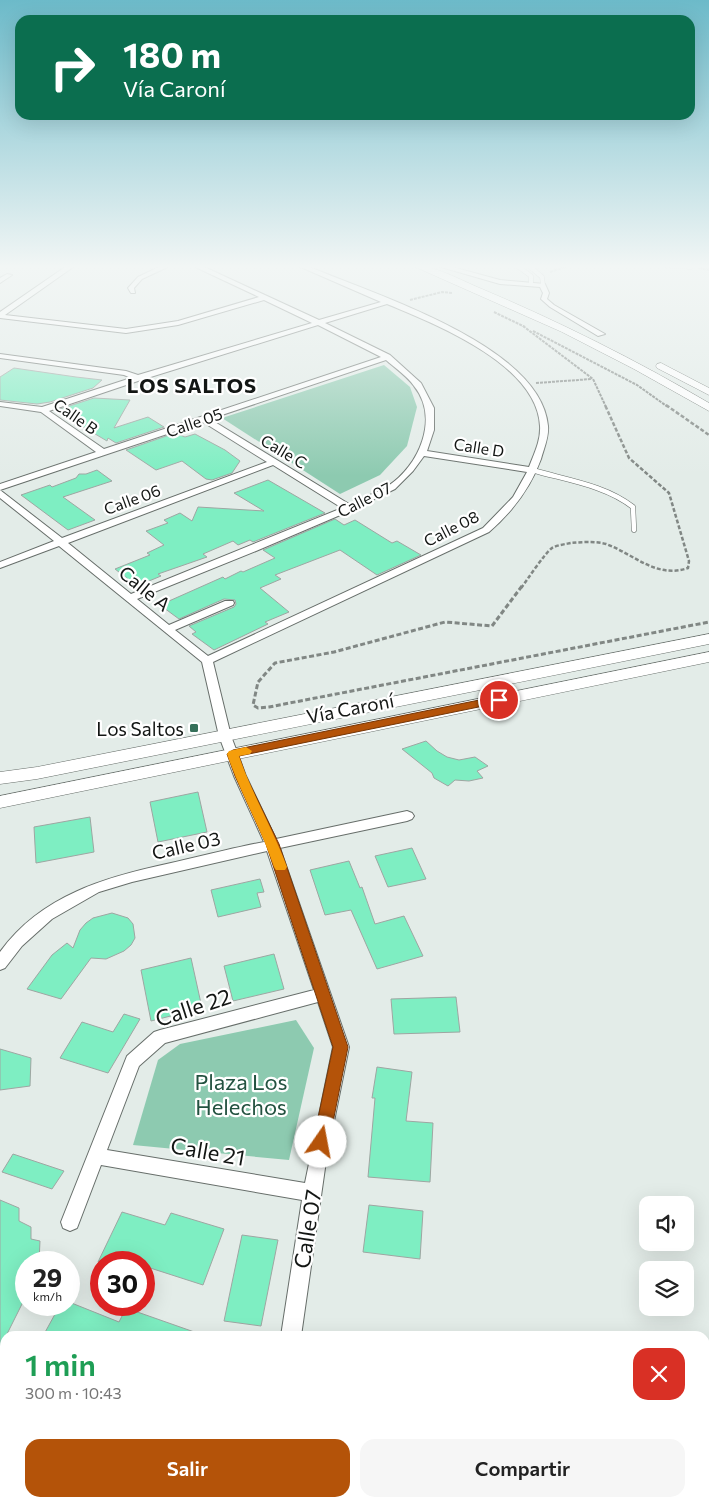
<!DOCTYPE html>
<html lang="es">
<head>
<meta charset="utf-8">
<style>
  :root { --surface:#fff; --page:#f6f6f6; --text:#222; --muted:#767676; --accent:#b45309 }
  body { margin:0; font-family:Commissioner,sans-serif; background:var(--page); color:var(--text); height:100vh; display:flex; flex-direction:column; font-size:19px; white-space:nowrap }
  * { box-sizing:border-box; margin:0 }
  p { font-size:16px; color:var(--muted) }
  .icon { flex:none; width:28px; height:28px; fill:none; stroke:currentColor; stroke-width:2; stroke-linecap:round; stroke-linejoin:round }
  .map { position:relative; flex:1; overflow:hidden }
  .sheet { position:absolute; left:0px; top:1331px; width:710px; height:176px; display:flex; flex-direction:column; background:var(--surface); border-radius:15px 15px 0 0; box-shadow:0 5px 20px #0002 }
  .sheet>* { flex:none }
  .top-card { position:absolute; left:15px; top:15px; width:680px; height:105px; border-radius:15px; box-shadow:0 5px 20px #0002; background:#0b6e4f; color:#fff; overflow:hidden }
  .fabs { position:absolute; left:639px; top:1196px; display:grid; gap:10px }
  .fabs a { display:grid; place-items:center; width:55px; height:55px; border-radius:10px; background:var(--surface); box-shadow:0 5px 20px #0002; font-size:25px }
  .speed { position:absolute; left:15px; top:1251px; display:flex; gap:10px; font-size:25px; font-weight:700; text-align:center }
  .speed>* { display:grid; place-content:center; width:65px; height:65px; border-radius:50%; background:var(--surface); box-shadow:0 5px 20px #0002; line-height:1 }
  .speed small { font-size:12px; font-weight:400 }
  .speed .limit { border:8px solid #d22; background:#fff; color:#111 }
  .pin { position:absolute; display:grid; place-items:center; width:42px; height:42px; color:#fff; margin:-21px; border:2px solid #fff; border-radius:50%; box-shadow:0 1px 5px #0007 }
  .me { position:absolute; width:55px; margin:-28px; rotate:12deg; stroke-linejoin:round; filter:drop-shadow(0 0 4px #0008) }
  .turn { display:flex; align-items:center; gap:18px; height:105px; padding:0 25px; font-size:22px }
  .turn .icon { width:65px; height:65px; stroke-width:2.5 }
  .turn b { display:block; font-size:35px; line-height:42px }
  .round { display:grid; place-items:center; flex:none; width:52px; height:52px; border-radius:15px; background:var(--page) }
  .overview { display:flex; align-items:center; justify-content:space-between; height:85px; padding:0 25px }
  h1 { font-size:30px; font-weight:600; line-height:38px; color:#1e9e55 }
  .action { display:flex; gap:10px; margin-top:auto; padding:10px 25px }
  .action a { flex:1; height:58px; border-radius:15px; background:var(--accent); color:#fff; font-size:20px; font-weight:600; line-height:58px; text-align:center }
  .action a+a { background:var(--page); color:var(--text) }
  .map>svg:first-child { display:block }
  .green { fill:#8dcab0 }
  .building { fill:#7eeec2; stroke:#9ea6a2 }
  .lines { fill:none; stroke-linecap:round; stroke-linejoin:round }
  .lane-far1-casing { stroke:#676e6a; stroke-width:5 }
  .lane-casing { stroke:#676e6a; stroke-width:5.5 }
  .street-casing { stroke:#676e6a; stroke-width:2 }
  .secondary-casing { stroke:#676e6a; stroke-width:1 }
  .path-far2 { stroke:#818784; stroke-width:2; stroke-dasharray:3 1; stroke-linecap:butt }
  .path-far1 { stroke:#818784; stroke-width:2.5; stroke-dasharray:4 2; stroke-linecap:butt }
  .path { stroke:#818784; stroke-width:3; stroke-dasharray:5 2.5; stroke-linecap:butt }
  .lane-far1 { stroke:#fff; stroke-width:4 }
  .lane { stroke:#fff; stroke-width:4.5 }
  .street { fill:#fff; fill-rule:evenodd }
  .secondary { fill:#fff; fill-rule:evenodd }
  .route { fill:#b45309; stroke:#753606 }
  .slow { fill:#f59e0b }
  .poi-dot { fill:#36705a; stroke:#fff; stroke-width:2 }
  .labels { text-anchor:middle; dominant-baseline:central; stroke-width:4.5; stroke-linejoin:round; paint-order:stroke }
  .far-street-label { font-size:16px; fill:#131614; stroke:#fff }
  .street-label { font-size:19px; fill:#131614; stroke:#fff }
  .poi-label { font-size:19px; fill:#131614; stroke:#fff; text-anchor:end }
  .far-district-label { font-size:20px; font-weight:bold; letter-spacing:1px; fill:#131614; stroke:#fff }
  .near-street-label { font-size:22px; fill:#131614; stroke:#fff }
  .near-park-label { font-size:22px; fill:#235240; stroke:#fff }
</style>
</head>
<body>
<div class="map">
<svg width="709" height="1507" viewBox="0 0 709 1507">
  <rect width="100%" height="100%" fill="#e3ece8"/>
  <g class="green">
    <polygon points="384,365 410,387 417,407 407,446 380,475 340,494 222,418"/>
    <polygon points="296,1020 314,1048 289,1160 133,1145 158,1060 180,1044"/>
  </g>
  <g class="building">
    <polygon points="14,368 76,377 102,380 93,388 50,402 37,404 0,400 0,377"/>
    <polygon points="94,398 130,400 114,428 148,417 164,427 116,443 108,438 107,441 80,425 83,424 60,409"/>
    <polygon points="175,433 185,437 195,434 225,450 240,461 232,473 212,480 206,479 182,461 156,470 126,450"/>
    <polygon points="97,470 112,481 63,497 95,520 68,530 21,495 50,485 52,487 76,478 79,474 86,474"/>
    <polygon points="268,480 325,513 253,542 250,540 238,545 233,541 203,554 207,557 158,574 161,576 137,586 115,569 150,555 147,553 164,545 146,531 168,523 164,520 180,513 192,521 198,507 264,511 234,493"/>
    <polygon points="335,519 344,525 355,520 392,543 397,541 421,555 377,575 340,550 275,575 281,579 260,588 289,612 265,622 268,624 214,650 192,634 196,632 189,626 234,607 236,604 235,600 224,599 179,619 160,605 223,577 225,579 241,571 243,572 275,558 263,550"/>
    <polygon points="426,741 437,751 447,757 459,760 475,757 488,766 477,771 483,778 469,781 455,780 448,786 434,778 432,773 402,749"/>
    <polygon points="198,792 207,832 158,842 150,802"/>
    <polygon points="90,817 94,852 36,863 34,827"/>
    <polygon points="412,848 426,879 388,887 375,856"/>
    <polygon points="349,861 360,888 362,887 375,924 404,916 423,956 377,969 351,910 325,915 310,870"/>
    <polygon points="260,879 264,892 257,893 261,907 218,917 211,890"/>
    <polygon points="112,913 128,918 133,924 135,938 131,945 124,951 106,959 91,958 61,999 27,989 52,955 67,943 73,948 80,930 86,923 93,918"/>
    <polygon points="274,954 284,989 233,1001 224,966"/>
    <polygon points="191,958 202,1008 151,1021 141,970"/>
    <polygon points="456,997 460,1032 394,1034 391,999"/>
    <polygon points="124,1014 140,1019 108,1073 60,1058 82,1022 113,1032"/>
    <polygon points="0,1049 31,1058 30,1086 0,1090"/>
    <polygon points="377,1067 412,1072 406,1121 433,1123 430,1182 368,1177 375,1098 372,1098"/>
    <polygon points="13,1154 64,1171 52,1189 2,1172"/>
    <polygon points="0,1200 19,1208 19,1221 31,1227 31,1239 40,1241 39,1262 26,1262 26,1296 0,1348"/>
    <polygon points="369,1205 423,1211 420,1259 363,1252"/>
    <polygon points="122,1212 165,1225 171,1213 224,1229 203,1285 144,1266 144,1262 98,1262"/>
    <polygon points="242,1235 278,1240 261,1326 224,1321"/>
    <polygon points="69,1302 119,1322 126,1308 200,1334 200,1336 43,1336 60,1305 69,1305"/>
  </g>
  <g class="lines">
    <defs>
      <g id="lane-far1">
        <polyline points="516,265 531,276 531,283"/>
        <polyline points="528,265 542,277 543,285"/>
        <polyline points="664,265 691,267"/>
      </g>
      <path id="lane" d="M 532,470 C 566,480 605,485 633,507 L 634,530"/>
      <g id="street">
        <path d="M 68,265 L 76,265 L 5,315 L 126,329 L 178,321 L 259,297 L 191,265 L 200,265 L 319,320 L 381,302 L 296,265 L 305,265 C 369,293 541,344 548,426 C 549,437 544,448 541,459 C 530,489 513,511 489,532 L 213,662 L 231,736 L 246,776 L 276,839 L 407,811 L 412,813 L 414,816 L 412,819 L 407,821 L 280,848 L 349,1047 L 326,1161 L 301,1336 L 281,1336 L 302,1200 L 101,1165 L 77,1228 L 70,1231 L 63,1228 L 61,1222 L 127,1056 L 154,1032 L 160,1030 L 314,990 L 267,851 L 132,882 L 99,892 L 52,919 L 22,946 L 5,968 L 0,970 L 0,952 C 41,895 106,877 171,863 C 202,856 233,848 264,842 L 234,776 L 219,736 L 202,662 L 59,546 L 0,568 L 0,562 L 54,541 L 0,498 L 0,490 L 62,538 L 267,462 L 203,422 L 0,490 L 0,484 L 96,452 L 41,412 L 0,406 L 0,402 L 42,407 L 131,378 L 124,375 L 0,358 L 0,354 L 126,371 L 138,375 L 312,323 L 264,300 L 178,325 L 126,333 L 0,318 L 0,312 ZM 387,304 C 435,324 537,364 540,426 C 541,440 534,454 529,467 L 427,451 L 434,430 L 434,408 L 421,383 L 390,355 L 325,323 ZM 318,325 L 381,357 L 104,449 L 49,411 L 141,380 ZM 386,360 C 395,368 407,376 414,386 C 440,418 419,466 388,486 C 376,493 362,498 349,504 L 210,419 ZM 424,456 L 527,472 L 513,497 L 483,528 L 208,656 L 175,630 L 233,605 L 234,603 L 233,601 L 225,601 L 169,625 L 137,599 L 256,551 L 352,510 L 395,489 L 413,471 ZM 273,465 L 342,508 L 131,594 L 68,543 ZM 318,1002 L 333,1047 L 305,1183 L 107,1150 L 139,1066 L 165,1043 Z"/>
        <polygon points="163,265 172,265 142,279 134,288 135,293 131,293 128,288 138,277"/>
        <polygon points="434,265 445,265 500,280 545,284 549,293 547,299 554,305 605,334 598,336 550,307 541,299 543,293 540,287 500,284"/>
        <polygon points="7,274 12,275 0,283 0,278"/>
        <polygon points="0,1379 5,1381 5,1420 0,1422"/>
        <polygon points="250,1502 272,1502 270,1507 248,1507"/>
      </g>
      <g id="secondary">
        <path d="M 411,265 C 435,265 460,280 482,289 C 560,322 636,360 709,403 L 709,411 L 634,369 L 562,332 Z"/>
        <polygon points="661,363 709,388 709,395 657,368 656,366 657,364"/>
        <polygon points="709,634 709,644 37,779 0,784 0,772 37,767"/>
        <polygon points="709,652 709,662 0,808 0,796"/>
      </g>
    </defs>
    <use href="#lane-far1" class="lane-far1-casing"/>
    <use href="#lane" class="lane-casing"/>
    <use href="#street" class="street-casing"/>
    <use href="#secondary" class="secondary-casing"/>
    <g class="path-far2">
      <polyline points="699,268 709,270"/>
      <polyline points="550,272 571,265"/>
      <polyline points="410,300 442,292 452,293"/>
      <polyline points="494,312 525,327"/>
      <polyline points="523,326 593,379 606,407"/>
      <polyline points="533,331 637,385 668,407"/>
      <polyline points="536,383 592,379"/>
    </g>
    <g class="path-far1">
      <polyline points="666,405 709,435"/>
      <path d="M 521,588 C 528,579 544,554 552,548 C 557,545 566,544 571,543 C 582,542 595,541 606,544 C 634,554 656,579 688,568 L 689,561 L 669,493 L 629,458 L 605,405"/>
    </g>
    <polyline class="path" points="522,586 492,626 445,622 334,652 275,663 258,682 253,705 258,708 269,707 709,622"/>
    <use href="#lane-far1" class="lane-far1"/>
    <use href="#lane" class="lane"/>
    <use href="#street" class="street"/>
    <use href="#secondary" class="secondary"/>
  </g>
  <linearGradient id="sky" x2="0" y2="1"><stop stop-color="#6cbac9"/><stop offset="0.56" stop-color="#f2f6f5"/><stop offset="1" stop-color="#f2f6f5" stop-opacity="0"/></linearGradient>
  <rect width="709" height="476" fill="url(#sky)"/>
  <polygon class="route" points="499,696 505,700 503,702 239,756 246,776 279,844 348,1047 329,1142 327,1148 321,1150 316,1148 313,1142 333,1047 266,844 235,776 227,754 233,750"/>
  <path class="slow" d="M 246,747 L 252,751 L 250,754 L 239,756 C 252,794 273,829 287,867 L 285,870 L 276,870 L 274,867 C 261,828 240,792 227,754 L 229,751 Z"/>
  <rect class="poi-dot" x="189" y="723" width="10" height="10" rx="2.5"/>
  <g class="labels">
    <g class="far-street-label">
      <text transform="translate(76 416) rotate(35)">Calle B</text>
      <text transform="translate(194 422) rotate(-19)">Calle 05</text>
      <text transform="translate(479 447) rotate(9)">Calle D</text>
      <text transform="translate(284 451) rotate(31)">Calle C</text>
      <text transform="translate(132 499) rotate(-20)">Calle 06</text>
      <text transform="translate(364 499) rotate(-27)">Calle 07</text>
      <text transform="translate(451 528) rotate(-27)">Calle 08</text>
    </g>
    <g class="street-label">
      <text transform="translate(145 588) rotate(39)">Calle A</text>
      <text transform="translate(350 708) rotate(-11)">Vía Caroní</text>
      <text transform="translate(186 845) rotate(-13)">Calle 03</text>
    </g>
    <g class="poi-label">
      <text x="184" y="728">Los Saltos</text>
    </g>
    <g class="far-district-label">
      <text x="192" y="385">LOS SALTOS</text>
    </g>
    <g class="near-street-label">
      <text transform="translate(193 1007) rotate(-18)">Calle 22</text>
      <text transform="translate(208 1151) rotate(10)">Calle 21</text>
      <text transform="translate(307 1229) rotate(-81)">Calle 07</text>
    </g>
    <g class="near-park-label">
      <text x="241" y="1081">Plaza Los<tspan x="241" dy="25">Helechos</tspan></text>
    </g>
  </g>
</svg>
<div class="fabs">
<a><svg class="icon" aria-label="sound" viewBox="0 0 24 24"><path d="M4 9h4l5-4v14l-5-4H4zM17 9q2 3 0 6"/></svg></a>
<a><svg class="icon" aria-label="layers" viewBox="0 0 24 24"><path d="M12 4l9 5-9 5-9-5zM3 14l9 5 9-5"/></svg></a>
</div>
<div class="speed"><div>29<small>km/h</small></div><div class="limit">30</div></div>
<div class="pin" style="left:499px;top:700px;background:#d93025"><svg class="icon" aria-label="arrive" viewBox="0 0 24 24"><path d="M6 21V4h12l-3 4 3 4H6"/></svg></div>
<svg class="me" style="left:321px;top:1142px" viewBox="-20 -20 40 40"><circle r="19" fill="#fff"/><path d="M0-13L10 11 0 6-10 11z" fill="#b45309"/></svg>
<div class="top-card">
<div class="turn"><svg class="icon" aria-label="right" viewBox="0 0 24 24"><path d="M7 20v-9h11M14 6l5 5-5 5"/></svg><div><b>180 m</b>Vía Caroní</div></div>
</div>
<section class="sheet">
<div class="overview"><div><h1>1 min</h1><p>300 m · 10:43</p></div><a class="round" style="background:#d93025;color:#fff"><svg class="icon" aria-label="close" viewBox="0 0 24 24"><path d="M6 6l12 12M18 6L6 18"/></svg></a></div>
<div class="action"><a>Salir</a><a>Compartir</a></div>
</section>
</div>
</body>
</html>
